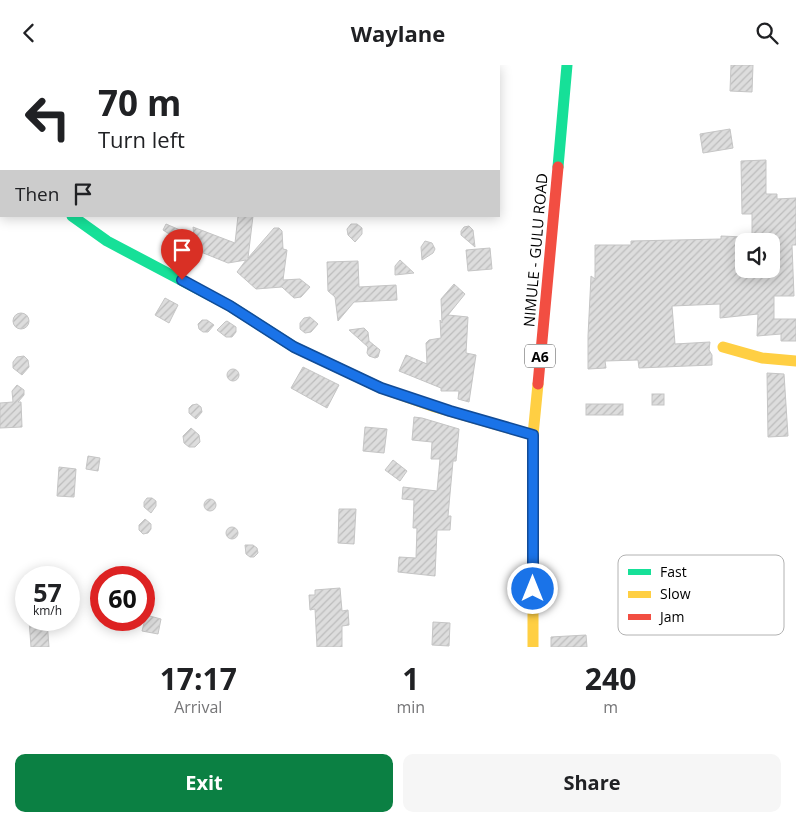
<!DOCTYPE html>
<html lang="en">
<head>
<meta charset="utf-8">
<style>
  :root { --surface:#fff; --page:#f6f6f6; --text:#202124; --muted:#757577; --accent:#0b8043 }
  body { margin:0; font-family:"Open Sans",sans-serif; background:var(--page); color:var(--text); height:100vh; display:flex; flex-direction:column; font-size:19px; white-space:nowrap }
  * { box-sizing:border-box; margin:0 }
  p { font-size:16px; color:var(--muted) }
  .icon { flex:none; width:28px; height:28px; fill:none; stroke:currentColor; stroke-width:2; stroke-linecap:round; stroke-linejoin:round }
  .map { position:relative; height:582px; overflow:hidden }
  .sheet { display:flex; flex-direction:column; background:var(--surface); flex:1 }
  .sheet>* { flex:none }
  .banner { position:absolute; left:0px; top:0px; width:500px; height:152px; box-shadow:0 2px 12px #0003; background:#fff; color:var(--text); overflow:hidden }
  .buttons { position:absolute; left:735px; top:168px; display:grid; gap:10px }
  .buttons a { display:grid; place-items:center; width:45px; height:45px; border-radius:10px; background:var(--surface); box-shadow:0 2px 12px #0003; font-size:25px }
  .speed { position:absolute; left:15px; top:501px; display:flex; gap:10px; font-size:25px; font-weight:700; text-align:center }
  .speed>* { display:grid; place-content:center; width:65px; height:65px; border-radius:50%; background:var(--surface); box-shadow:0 2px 12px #0003; line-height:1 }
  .speed small { font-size:12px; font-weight:400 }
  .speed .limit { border:8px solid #d22; background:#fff; color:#111 }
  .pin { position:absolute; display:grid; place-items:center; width:42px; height:42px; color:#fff; margin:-51px -21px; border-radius:50% 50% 50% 0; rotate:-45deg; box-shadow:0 0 5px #0007 }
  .pin .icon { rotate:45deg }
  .me { position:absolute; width:55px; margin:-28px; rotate:0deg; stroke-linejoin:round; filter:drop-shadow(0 0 4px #0008) }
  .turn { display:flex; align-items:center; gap:18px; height:105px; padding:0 15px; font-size:22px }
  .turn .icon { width:65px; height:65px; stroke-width:2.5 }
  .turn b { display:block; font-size:35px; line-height:42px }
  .then { display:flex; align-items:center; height:48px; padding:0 15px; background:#0003; gap:10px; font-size:19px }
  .eta { display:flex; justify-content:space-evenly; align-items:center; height:85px; text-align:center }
  .eta b { font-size:30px; font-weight:700; line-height:35px }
  .primary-button { display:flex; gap:10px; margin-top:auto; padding:10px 15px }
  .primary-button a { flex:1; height:58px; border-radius:10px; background:var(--accent); color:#fff; font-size:20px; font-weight:700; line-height:58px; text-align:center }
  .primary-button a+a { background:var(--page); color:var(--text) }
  header { display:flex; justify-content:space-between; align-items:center; height:65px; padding:0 15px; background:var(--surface); font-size:22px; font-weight:700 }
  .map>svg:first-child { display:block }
  .building { fill:url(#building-hatch); stroke:#c5c5c5 }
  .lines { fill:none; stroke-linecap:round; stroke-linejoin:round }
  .street { stroke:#bebebe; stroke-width:18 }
  .fast { stroke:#16e098; stroke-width:11 }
  .slow { stroke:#ffcf43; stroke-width:11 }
  .jam { stroke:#f24e42; stroke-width:11 }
  .rail-casing { stroke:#bdbdbd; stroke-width:5.5 }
  .rail { stroke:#fff; stroke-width:4; stroke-dasharray:11; stroke-linecap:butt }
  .route-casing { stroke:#114b97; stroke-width:12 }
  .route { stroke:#1a73e8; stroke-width:9 }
  .labels { text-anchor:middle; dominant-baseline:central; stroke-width:4.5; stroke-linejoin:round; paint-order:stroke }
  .shield { fill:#fff; stroke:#4c4c4c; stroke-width:1 }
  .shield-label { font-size:14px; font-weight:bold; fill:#000 }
  .street-label { font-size:15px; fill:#000; stroke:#fff }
  .key { fill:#fff; stroke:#b2b2b2; stroke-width:1 }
  .key-label { font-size:14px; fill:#000 }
</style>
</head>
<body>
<header><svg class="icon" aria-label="back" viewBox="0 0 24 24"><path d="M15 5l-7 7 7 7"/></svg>Waylane<svg class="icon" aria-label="search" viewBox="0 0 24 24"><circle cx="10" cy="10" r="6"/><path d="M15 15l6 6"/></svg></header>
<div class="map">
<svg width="796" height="582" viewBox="0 0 796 582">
  <defs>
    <pattern id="building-hatch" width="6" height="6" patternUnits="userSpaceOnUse" patternTransform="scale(1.25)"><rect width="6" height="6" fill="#ddd"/><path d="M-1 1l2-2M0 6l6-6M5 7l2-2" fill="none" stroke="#bcbcbc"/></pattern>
  </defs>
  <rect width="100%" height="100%" fill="#fff"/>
  <g class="building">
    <polygon points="731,0 753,0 752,27 730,26"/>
    <polygon points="730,64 733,83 703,88 700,69"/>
    <polygon points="766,95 766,129 777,129 777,134 796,133 796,180 792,180 794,231 774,231 774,254 796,254 796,276 781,276 781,269 757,271 758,249 720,253 720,239 672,241 675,279 710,277 709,285 712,290 712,300 639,303 638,295 605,296 606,303 588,304 588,271 591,211 595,214 595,180 631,180 631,176 721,174 721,171 744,172 741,204 771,204 771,176 752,176 752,149 742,149 741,96"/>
    <polygon points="238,151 253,151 248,193 274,163 279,163 282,166 283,184 287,185 283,215 300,214 310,222 301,232 294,233 282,222 256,224 237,207 246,195 228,198 191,183 163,165 166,159 194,171 193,162 235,178"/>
    <polygon points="351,159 357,159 362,163 362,169 355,177 348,170 347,164"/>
    <polygon points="469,161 473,165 475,182 461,170 461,166 464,162"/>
    <polygon points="425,176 432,178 435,184 433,188 422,195 421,182"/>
    <polygon points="490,183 492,204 468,206 466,185"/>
    <polygon points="400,195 414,208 395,210 395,201"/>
    <polygon points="358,196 359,222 396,220 397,235 354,237 338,256 335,232 328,226 327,197"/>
    <polygon points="454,219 465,229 448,250 468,252 466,288 476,290 469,337 458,334 459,326 441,326 441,323 399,306 406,290 427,299 426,278 429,275 441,273 440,255 442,258 441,234"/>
    <polygon points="165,233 178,240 169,258 155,250"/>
    <circle cx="21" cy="256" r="8"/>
    <polygon points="310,252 318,259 311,267 305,268 300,264 300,258 304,253"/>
    <polygon points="202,255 207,255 214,260 208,267 203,267 199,264 198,259"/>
    <polygon points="227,256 236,262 236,267 232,272 226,272 217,265 225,257"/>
    <polygon points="364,263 368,267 369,276 380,285 378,292 375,293 369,291 367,288 368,282 349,265"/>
    <polygon points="24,291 28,295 29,302 22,310 13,303 13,297 17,292"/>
    <polygon points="303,302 339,320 327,343 291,323"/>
    <circle cx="233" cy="310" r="6"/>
    <polygon points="767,308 784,309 788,371 768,372"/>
    <polygon points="17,320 24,325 24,330 18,337 21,337 22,362 0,363 0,338 13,337 12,326"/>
    <rect x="652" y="329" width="12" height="11"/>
    <polygon points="197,339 201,342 202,347 196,354 189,348 189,343 192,340"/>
    <rect x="586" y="339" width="37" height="11"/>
    <polygon points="414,352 422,353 459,364 456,396 453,396 448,451 451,451 450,465 437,465 435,511 398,507 399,492 416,493 417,463 413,463 414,435 402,434 403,422 437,426 440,394 431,394 432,377 412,375"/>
    <polygon points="365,362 387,364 384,388 363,386"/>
    <polygon points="191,363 199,370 200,377 195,382 189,382 184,378 183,371"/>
    <polygon points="88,391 100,393 98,406 86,404"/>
    <polygon points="393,395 407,406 400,416 385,405"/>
    <polygon points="59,402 76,404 74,432 57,431"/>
    <polygon points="147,433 152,433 156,436 156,441 151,448 144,442 144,437"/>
    <circle cx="210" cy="440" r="6"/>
    <polygon points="339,444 356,444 354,479 338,478"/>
    <polygon points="145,454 151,459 151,464 148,468 143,469 139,465 139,460"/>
    <circle cx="232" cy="468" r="6"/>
    <polygon points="245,480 253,480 257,483 258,488 254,492 250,492 246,489"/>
    <polygon points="340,523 342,546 348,545 349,560 342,561 342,582 317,582 315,544 310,545 309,530 315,530 315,525"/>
    <polygon points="146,550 161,554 158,569 142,566"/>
    <polygon points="29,555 47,555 49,582 31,582"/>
    <polygon points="433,557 450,558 449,581 432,580"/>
    <polygon points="586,570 587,582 551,582 551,572"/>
  </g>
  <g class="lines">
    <polyline class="street" points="0,100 1,101"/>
    <g class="fast">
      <polyline points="558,102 567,0"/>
      <polyline points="72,151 107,176 230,241 294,282 381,323"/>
    </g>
    <g class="slow">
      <polyline points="723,282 762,293 796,296"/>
      <polyline points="381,323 435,342 533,370"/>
      <polyline points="533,582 533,370 538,319"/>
    </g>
    <polyline class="jam" points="538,319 558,102"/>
    <defs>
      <g id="rail">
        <polyline points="32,1 32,0"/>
        <polyline points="0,79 1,76"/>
      </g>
    </defs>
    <use href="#rail" class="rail-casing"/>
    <use href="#rail" class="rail"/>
  </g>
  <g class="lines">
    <defs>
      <polyline id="route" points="182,215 230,241 294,282 381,323 450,346 533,370 533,524"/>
    </defs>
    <use href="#route" class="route-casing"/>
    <use href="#route" class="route"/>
  </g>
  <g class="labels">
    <rect class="shield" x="525" y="279.5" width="30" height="23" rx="4"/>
    <g class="shield-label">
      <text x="540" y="291">A6</text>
    </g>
    <g class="street-label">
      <text transform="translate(535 185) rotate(-85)">NIMULE - GULU ROAD</text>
    </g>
  </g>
  <rect x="618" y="490" width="166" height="80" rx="8" class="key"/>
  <rect x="628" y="504" width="23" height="6" fill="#16e098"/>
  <rect x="628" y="526" width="23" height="7" fill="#ffcf43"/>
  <rect x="628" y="549" width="23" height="6" fill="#f24e42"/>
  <g class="key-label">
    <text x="660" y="512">Fast</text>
    <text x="660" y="534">Slow</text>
    <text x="660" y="557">Jam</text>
  </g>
</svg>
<div class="buttons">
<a><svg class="icon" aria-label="sound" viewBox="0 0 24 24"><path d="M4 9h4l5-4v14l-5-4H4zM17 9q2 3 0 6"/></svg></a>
</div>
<div class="speed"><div>57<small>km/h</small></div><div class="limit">60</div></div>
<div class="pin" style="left:182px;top:215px;background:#d93025"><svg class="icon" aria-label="arrive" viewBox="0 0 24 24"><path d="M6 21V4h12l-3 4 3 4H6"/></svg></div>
<svg class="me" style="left:533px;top:524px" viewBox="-20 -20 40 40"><circle r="17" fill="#1a73e8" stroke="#fff" stroke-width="3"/><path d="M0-11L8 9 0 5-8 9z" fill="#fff"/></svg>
<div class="banner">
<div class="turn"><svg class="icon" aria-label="left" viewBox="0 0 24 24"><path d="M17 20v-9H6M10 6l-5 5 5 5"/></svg><div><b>70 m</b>Turn left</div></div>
<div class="then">Then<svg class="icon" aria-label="arrive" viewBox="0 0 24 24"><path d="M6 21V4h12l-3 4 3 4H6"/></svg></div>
</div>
</div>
<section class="sheet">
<div class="eta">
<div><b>17:17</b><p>Arrival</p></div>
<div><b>1</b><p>min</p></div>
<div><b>240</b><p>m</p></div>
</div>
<div class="primary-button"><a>Exit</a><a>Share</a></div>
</section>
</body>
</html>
